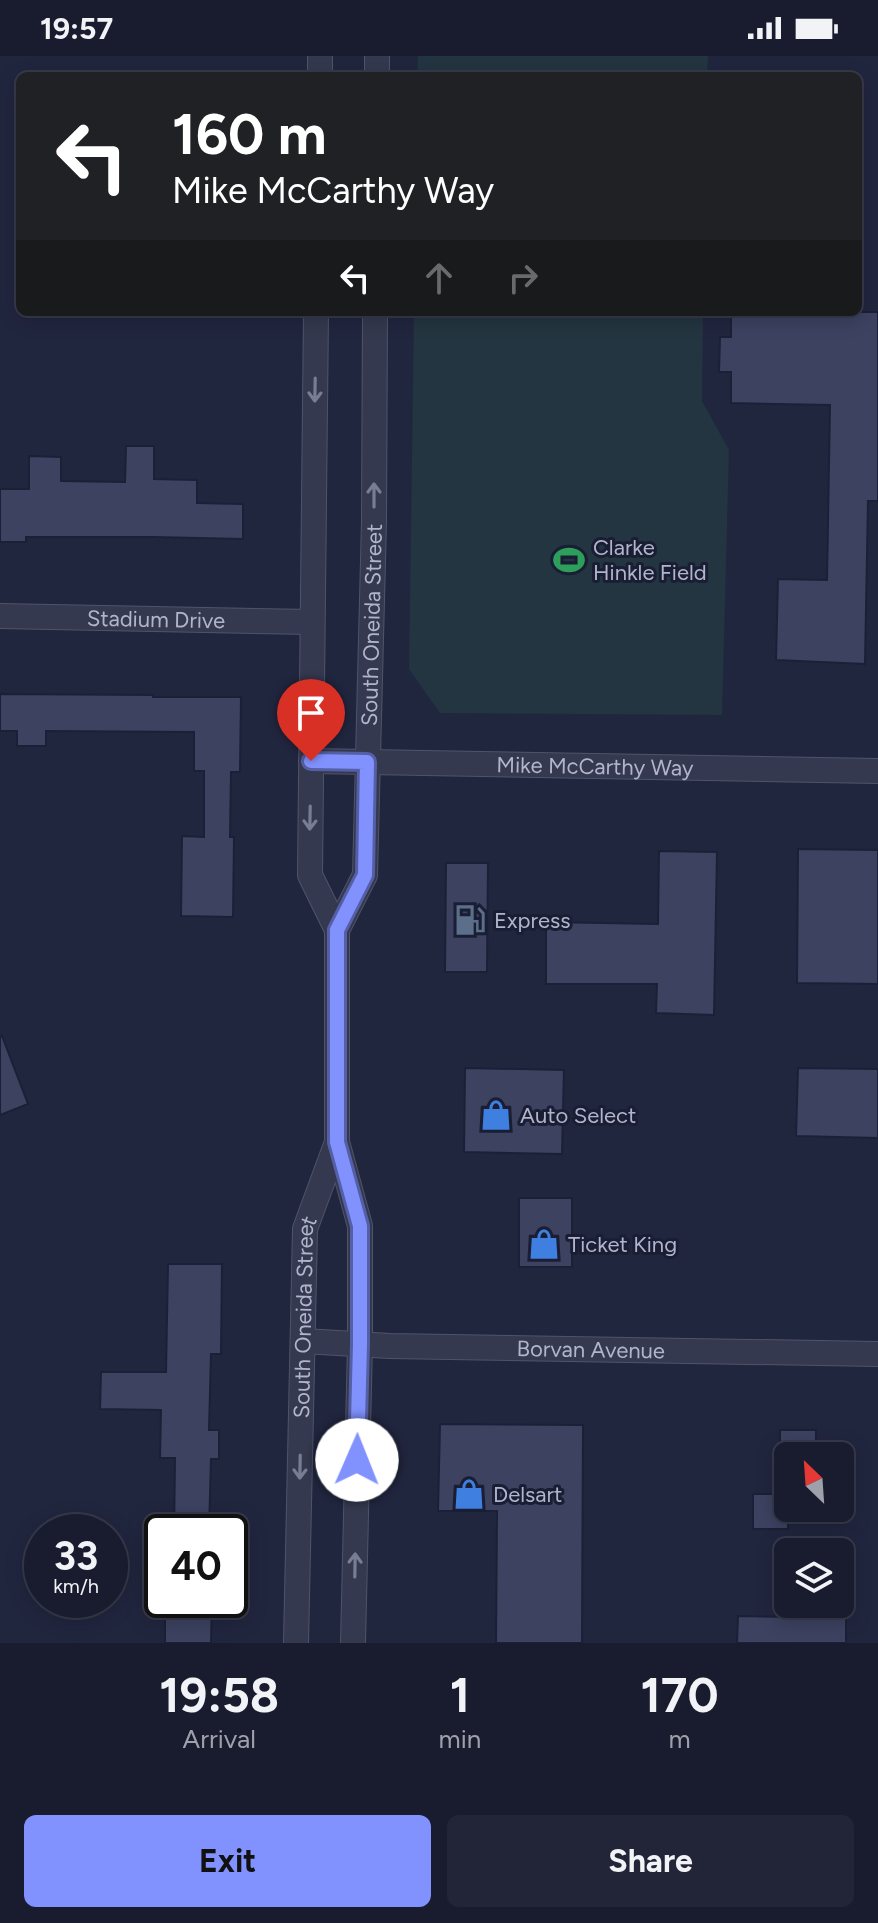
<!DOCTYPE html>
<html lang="en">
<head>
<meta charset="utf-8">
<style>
  :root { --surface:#191c2f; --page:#222537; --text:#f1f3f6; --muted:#9fa1aa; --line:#373a4b; --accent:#8192ff }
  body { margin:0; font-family:Figtree,sans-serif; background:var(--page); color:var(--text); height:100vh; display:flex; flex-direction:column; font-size:30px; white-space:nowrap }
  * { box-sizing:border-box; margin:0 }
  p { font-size:26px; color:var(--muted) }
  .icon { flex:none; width:44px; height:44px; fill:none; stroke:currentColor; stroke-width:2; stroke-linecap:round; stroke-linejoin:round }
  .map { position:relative; height:1587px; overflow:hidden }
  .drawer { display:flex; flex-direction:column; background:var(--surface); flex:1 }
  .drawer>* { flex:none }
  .guide { position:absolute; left:16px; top:16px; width:846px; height:244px; border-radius:12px; box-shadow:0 4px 20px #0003,0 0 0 2px var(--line); background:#202124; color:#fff; overflow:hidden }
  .needle { width:52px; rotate:335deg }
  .tools { position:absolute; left:774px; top:1386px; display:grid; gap:16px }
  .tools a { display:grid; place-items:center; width:80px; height:80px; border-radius:12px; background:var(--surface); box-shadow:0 4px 20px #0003,0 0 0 2px var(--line); font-size:40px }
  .speed { position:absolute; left:24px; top:1458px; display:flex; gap:16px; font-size:40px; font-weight:700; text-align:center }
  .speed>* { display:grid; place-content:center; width:104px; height:104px; border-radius:50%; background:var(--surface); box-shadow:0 4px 20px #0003,0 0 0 2px var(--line); line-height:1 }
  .speed small { font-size:20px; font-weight:400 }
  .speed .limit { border:4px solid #111; border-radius:12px; background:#fff; color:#111 }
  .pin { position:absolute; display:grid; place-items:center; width:68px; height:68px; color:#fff; margin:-82px -34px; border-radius:50% 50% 50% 0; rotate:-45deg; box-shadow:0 0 8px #0007 }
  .pin .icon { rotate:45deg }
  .me { position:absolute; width:88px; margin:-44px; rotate:1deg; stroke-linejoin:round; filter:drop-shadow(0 0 6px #0008) }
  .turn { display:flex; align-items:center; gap:28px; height:168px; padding:0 24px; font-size:36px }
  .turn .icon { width:104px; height:104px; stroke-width:2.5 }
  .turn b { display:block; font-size:56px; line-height:68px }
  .lanes { display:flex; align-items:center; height:76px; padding:0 24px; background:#0003; justify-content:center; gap:40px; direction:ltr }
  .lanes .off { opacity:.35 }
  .eta { display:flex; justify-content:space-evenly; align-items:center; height:136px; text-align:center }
  .eta b { font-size:48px; font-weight:700; line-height:56px }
  .primary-button { display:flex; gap:16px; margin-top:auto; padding:16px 24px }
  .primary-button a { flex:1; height:92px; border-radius:12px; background:var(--accent); color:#111; font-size:32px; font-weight:700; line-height:92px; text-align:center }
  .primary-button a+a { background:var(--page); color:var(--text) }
  .status { display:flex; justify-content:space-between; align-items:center; height:56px; padding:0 40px; background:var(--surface); direction:ltr }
  .status svg { height:22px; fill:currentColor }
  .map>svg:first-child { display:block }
  .green { fill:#233540 }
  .building { fill:#3c4260; stroke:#1c2036; stroke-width:2 }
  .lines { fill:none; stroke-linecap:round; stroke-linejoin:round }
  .minor-casing { stroke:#50546a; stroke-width:26 }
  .minor { stroke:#35394f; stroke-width:24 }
  .oneway { stroke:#797d93 }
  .route-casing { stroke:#545fa6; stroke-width:20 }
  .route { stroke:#8192ff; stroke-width:14 }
  .labels { text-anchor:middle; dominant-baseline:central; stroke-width:6; stroke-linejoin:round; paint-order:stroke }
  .poi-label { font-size:22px; fill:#b1b4ca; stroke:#1a1e34; text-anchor:start }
  .street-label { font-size:22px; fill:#b1b4ca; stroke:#1a1e34 }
</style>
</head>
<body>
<div class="status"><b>19:57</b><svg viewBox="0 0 49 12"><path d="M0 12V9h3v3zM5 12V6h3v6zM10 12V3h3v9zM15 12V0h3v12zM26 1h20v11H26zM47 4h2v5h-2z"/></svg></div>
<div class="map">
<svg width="878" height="1587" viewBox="0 0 878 1587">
  <rect width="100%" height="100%" fill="#21263f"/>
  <g class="green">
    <polygon points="418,0 708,0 707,20 417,20"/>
    <polygon points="414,256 703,256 702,345 729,394 722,659 440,657 409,613"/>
  </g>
  <g class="building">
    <polygon points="731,256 878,256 878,445 868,445 865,608 776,604 778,523 827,524 830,349 731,347 731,316 719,316 720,281 731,281"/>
    <polygon points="126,390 154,390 154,423 197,424 197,447 243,448 243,483 153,481 26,481 26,486 0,486 0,433 29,433 29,400 61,401 61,425 125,426"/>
    <polygon points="0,638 153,639 153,641 241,641 240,716 231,716 230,781 234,781 233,861 181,860 182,780 204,781 204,715 194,715 194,676 46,675 46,690 17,690 17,675 0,675"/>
    <polygon points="798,793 878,794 878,928 797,927"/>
    <polygon points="659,795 717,796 714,959 656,957 657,928 546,928 546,866 658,868"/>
    <polygon points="446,807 488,807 487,916 445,916"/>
    <polygon points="0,980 2,980 28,1048 0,1059"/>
    <polygon points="465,1012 564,1014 562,1098 464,1096"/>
    <polygon points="798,1012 878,1013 878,1082 796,1080"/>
    <rect x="519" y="1142" width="53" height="69"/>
    <polygon points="168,1208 222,1208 221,1298 211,1298 209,1374 219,1374 219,1403 211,1403 209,1476 174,1476 175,1402 160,1402 161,1354 100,1353 101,1316 166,1316"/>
    <polygon points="440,1368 583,1369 582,1587 496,1587 497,1455 438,1455"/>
    <rect x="780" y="1374" width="36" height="26"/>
    <rect x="753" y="1438" width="35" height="35"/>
    <polygon points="165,1544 212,1544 211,1587 165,1587"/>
    <polygon points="738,1560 846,1562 846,1587 737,1587"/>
  </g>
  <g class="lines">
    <defs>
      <g id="minor">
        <polyline points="320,20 320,0"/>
        <polyline points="377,20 377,0"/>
        <polyline points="316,256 310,819 337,874 337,1086 360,1170 360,1288 353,1587"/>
        <path id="s1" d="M 0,560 L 312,566"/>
        <path id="s2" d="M 311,705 L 878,715"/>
        <path id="s3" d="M 337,874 L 365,819 L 374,465 L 375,256"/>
        <path id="s4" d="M 303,1285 L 390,1290 L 878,1298"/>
        <path id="s5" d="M 296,1587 L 305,1173 L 337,1086"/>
      </g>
    </defs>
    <use href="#minor" class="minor-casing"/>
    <use href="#minor" class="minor"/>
  </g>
  <defs><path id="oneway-shaft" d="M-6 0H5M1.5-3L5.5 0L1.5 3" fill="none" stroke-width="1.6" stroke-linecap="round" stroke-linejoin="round" transform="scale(2)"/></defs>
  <g class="oneway">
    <use href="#oneway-shaft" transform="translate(315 334) rotate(91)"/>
    <use href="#oneway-shaft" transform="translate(374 439) rotate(-90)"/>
    <use href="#oneway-shaft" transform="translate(310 762) rotate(91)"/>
    <use href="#oneway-shaft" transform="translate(300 1411) rotate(91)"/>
    <use href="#oneway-shaft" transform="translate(355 1509) rotate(-89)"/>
  </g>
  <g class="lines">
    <defs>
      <polyline id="route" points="311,705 367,706 365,819 337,874 337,1086 360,1170 360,1288 357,1404"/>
    </defs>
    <use href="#route" class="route-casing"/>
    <use href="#route" class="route"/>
  </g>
  <defs>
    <symbol id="stadium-bare" viewBox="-9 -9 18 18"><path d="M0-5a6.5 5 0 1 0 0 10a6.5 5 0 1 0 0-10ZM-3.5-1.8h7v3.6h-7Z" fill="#2e9e5b" stroke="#1a1e34" stroke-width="2.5" paint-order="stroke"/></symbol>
    <symbol id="fuel-bare" viewBox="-9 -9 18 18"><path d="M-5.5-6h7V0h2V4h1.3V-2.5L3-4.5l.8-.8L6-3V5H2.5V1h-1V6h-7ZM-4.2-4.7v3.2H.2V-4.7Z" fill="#5c6f8a" stroke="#1a1e34" stroke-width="2.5" paint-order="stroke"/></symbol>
    <symbol id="shop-bare" viewBox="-9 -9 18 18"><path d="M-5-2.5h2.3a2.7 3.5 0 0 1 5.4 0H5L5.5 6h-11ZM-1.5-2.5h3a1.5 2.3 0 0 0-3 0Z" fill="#3f7fe0" stroke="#1a1e34" stroke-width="2.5" paint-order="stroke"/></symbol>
  </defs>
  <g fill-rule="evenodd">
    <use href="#stadium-bare" x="547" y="482" width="44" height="44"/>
    <use href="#fuel-bare" x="448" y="842" width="44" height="44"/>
    <use href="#shop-bare" x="474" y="1037" width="44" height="44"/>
    <use href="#shop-bare" x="522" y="1166" width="44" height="44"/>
    <use href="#shop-bare" x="447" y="1416" width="44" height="44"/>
  </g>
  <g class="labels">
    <g class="poi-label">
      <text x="593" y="491">Clarke<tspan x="593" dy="25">Hinkle Field</tspan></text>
      <text x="494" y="864">Express</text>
      <text x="520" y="1059">Auto Select</text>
      <text x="568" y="1188">Ticket King</text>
      <text x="493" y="1438">Delsart</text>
    </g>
    <g class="street-label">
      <text stroke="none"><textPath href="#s1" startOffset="156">Stadium Drive</textPath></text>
      <text stroke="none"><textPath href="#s3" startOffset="312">South Oneida Street</textPath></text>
      <text stroke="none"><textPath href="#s2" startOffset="284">Mike McCarthy Way</textPath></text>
      <text stroke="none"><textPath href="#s5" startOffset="326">South Oneida Street</textPath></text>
      <text stroke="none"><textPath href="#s4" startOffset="288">Borvan Avenue</textPath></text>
    </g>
  </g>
</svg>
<div class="tools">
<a><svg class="needle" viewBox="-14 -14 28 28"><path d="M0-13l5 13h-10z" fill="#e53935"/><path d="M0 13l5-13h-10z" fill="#9fa1aa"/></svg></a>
<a><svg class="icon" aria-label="layers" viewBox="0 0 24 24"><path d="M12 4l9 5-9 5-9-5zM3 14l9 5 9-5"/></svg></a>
</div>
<div class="speed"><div>33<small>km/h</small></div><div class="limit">40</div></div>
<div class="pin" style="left:311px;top:705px;background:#d93025"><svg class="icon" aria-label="arrive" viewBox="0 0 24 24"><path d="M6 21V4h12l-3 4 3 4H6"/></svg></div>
<svg class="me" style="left:357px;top:1404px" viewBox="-20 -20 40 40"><circle r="19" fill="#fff"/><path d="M0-13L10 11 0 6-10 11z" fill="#8192ff"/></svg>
<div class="guide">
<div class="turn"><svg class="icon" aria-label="left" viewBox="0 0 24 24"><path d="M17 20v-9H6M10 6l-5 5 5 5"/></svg><div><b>160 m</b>Mike McCarthy Way</div></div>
<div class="lanes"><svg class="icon" aria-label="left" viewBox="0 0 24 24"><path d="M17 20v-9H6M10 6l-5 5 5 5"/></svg><svg class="icon off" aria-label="ahead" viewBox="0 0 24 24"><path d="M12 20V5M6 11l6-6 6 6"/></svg><svg class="icon off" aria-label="right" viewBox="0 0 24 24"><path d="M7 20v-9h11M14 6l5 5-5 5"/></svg></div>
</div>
</div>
<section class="drawer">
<div class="eta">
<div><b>19:58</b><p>Arrival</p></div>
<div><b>1</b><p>min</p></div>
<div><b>170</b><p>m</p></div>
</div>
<div class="primary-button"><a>Exit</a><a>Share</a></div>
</section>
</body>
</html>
